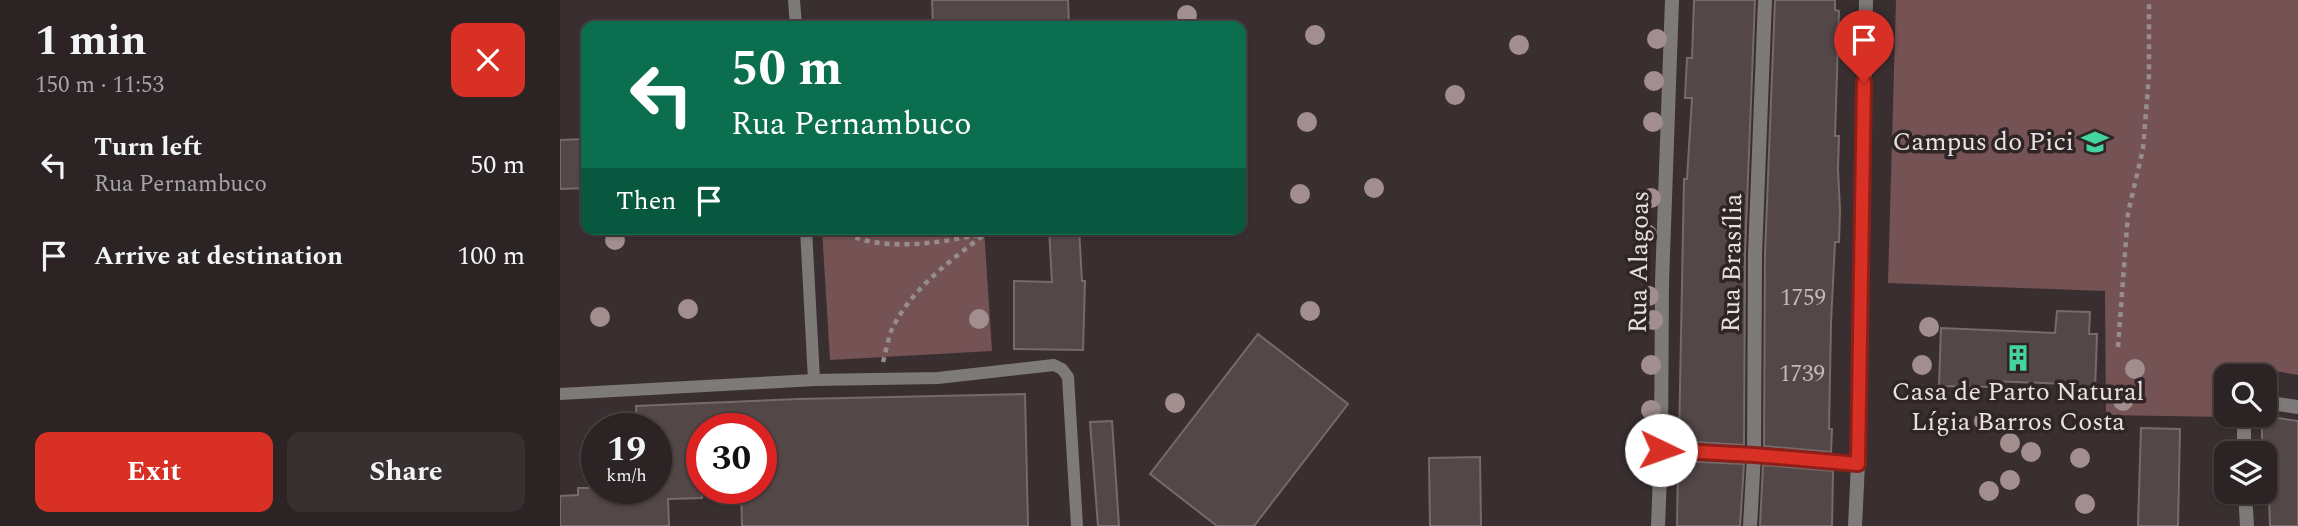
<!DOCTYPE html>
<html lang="en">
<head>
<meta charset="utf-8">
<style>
  :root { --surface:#2c2324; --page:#382f31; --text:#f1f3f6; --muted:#a6a4a6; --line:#484041; --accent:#d93025 }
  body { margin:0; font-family:Spectral,serif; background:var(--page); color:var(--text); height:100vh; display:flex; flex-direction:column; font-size:26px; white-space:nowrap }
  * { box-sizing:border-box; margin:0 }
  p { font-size:23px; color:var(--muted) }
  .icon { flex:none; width:38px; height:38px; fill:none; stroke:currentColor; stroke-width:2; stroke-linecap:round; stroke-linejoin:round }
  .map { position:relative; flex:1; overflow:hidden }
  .side { display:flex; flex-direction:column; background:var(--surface); width:560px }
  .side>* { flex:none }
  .top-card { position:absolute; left:21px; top:21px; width:665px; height:214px; border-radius:14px; box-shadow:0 2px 5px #0004,0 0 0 2px var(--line); background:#0b6e4f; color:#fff; overflow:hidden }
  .controls { position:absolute; left:1654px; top:364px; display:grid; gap:14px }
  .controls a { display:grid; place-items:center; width:63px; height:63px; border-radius:14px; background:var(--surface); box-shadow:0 2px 5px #0004,0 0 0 2px var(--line); font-size:35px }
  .speed { position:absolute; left:21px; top:413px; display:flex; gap:14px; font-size:35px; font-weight:700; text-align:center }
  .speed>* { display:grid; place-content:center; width:91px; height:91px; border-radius:50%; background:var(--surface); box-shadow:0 2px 5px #0004,0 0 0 2px var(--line); line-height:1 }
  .speed small { font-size:18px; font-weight:400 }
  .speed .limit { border:10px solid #d22; background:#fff; color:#111 }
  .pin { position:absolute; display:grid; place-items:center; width:60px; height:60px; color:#fff; margin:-72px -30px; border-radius:50% 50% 50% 0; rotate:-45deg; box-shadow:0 0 7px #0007 }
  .pin .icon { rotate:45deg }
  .me { position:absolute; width:77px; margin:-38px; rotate:93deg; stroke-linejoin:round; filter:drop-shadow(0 0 5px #0008) }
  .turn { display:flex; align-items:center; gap:24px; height:147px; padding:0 35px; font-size:32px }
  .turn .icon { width:91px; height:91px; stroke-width:2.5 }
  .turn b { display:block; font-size:49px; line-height:60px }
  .then { display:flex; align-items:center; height:66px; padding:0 35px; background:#0003; gap:14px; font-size:26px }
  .round { display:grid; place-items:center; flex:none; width:74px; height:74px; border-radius:14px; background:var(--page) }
  .summary { display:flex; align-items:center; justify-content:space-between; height:119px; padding:0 35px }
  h1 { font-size:42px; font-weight:700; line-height:52px }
  .button { display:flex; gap:14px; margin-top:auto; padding:14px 35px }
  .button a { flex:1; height:80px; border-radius:14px; background:var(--accent); color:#fff; font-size:28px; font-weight:700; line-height:80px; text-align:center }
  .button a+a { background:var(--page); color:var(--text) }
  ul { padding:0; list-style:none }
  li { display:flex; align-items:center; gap:21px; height:91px; padding:0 35px }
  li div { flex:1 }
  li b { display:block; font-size:26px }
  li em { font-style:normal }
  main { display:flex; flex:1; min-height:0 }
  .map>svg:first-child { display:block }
  .green { fill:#755254 }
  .building { fill:#534748; stroke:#766a6a; stroke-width:2 }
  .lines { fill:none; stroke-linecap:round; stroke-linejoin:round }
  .path { stroke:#978d8e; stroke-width:4.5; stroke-dasharray:5 5; stroke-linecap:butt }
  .service { stroke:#7f7a7a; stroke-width:12 }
  .minor { stroke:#7f7a7a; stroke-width:14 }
  .tertiary { stroke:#7f7a7a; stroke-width:14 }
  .tree { fill:#a28e8f }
  .route-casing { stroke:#8d1f18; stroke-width:18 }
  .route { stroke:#d93025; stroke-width:12 }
  .labels { text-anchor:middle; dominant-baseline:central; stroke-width:7; stroke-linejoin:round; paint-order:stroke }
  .number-label { font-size:23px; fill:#c3babb }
  .poi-label { font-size:26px; fill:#e8e0e1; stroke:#302526; text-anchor:end }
  .street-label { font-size:26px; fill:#e8e0e1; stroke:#302526 }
</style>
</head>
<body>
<main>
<section class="side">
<div class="summary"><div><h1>1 min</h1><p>150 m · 11:53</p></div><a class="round" style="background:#d93025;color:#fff"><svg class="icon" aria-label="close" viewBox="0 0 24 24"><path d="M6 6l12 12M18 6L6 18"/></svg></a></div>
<ul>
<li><svg class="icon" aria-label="left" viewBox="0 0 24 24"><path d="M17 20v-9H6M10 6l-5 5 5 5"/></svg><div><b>Turn left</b><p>Rua Pernambuco</p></div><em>50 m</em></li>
<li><svg class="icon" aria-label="arrive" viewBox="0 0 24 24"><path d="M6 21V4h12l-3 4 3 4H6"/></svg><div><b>Arrive at destination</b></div><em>100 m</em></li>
</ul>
<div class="button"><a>Exit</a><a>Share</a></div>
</section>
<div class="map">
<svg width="1738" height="526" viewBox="0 0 1738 526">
  <rect width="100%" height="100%" fill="#3a2f30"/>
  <g class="green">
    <polygon points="1336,0 1738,0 1738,375 1666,363 1666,417 1546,415 1545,291 1328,283"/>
    <polygon points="262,229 424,229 432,351 270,360"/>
  </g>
  <g class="building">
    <polygon points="372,0 508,0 509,26 373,26"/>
    <polygon points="1134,0 1195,0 1185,254 1184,445 1119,441 1124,179 1127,179 1132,98 1125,98 1127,58 1132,58"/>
    <polygon points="1215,0 1275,0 1275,10 1279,11 1275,136 1279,136 1278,169 1280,210 1279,242 1275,242 1271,323 1269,429 1272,429 1271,452 1204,446 1205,254"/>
    <polygon points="26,139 26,188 0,189 0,140"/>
    <polygon points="489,229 519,229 522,281 525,281 523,350 454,349 454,281 492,282"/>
    <polygon points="1497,311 1530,312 1529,334 1537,334 1535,391 1507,390 1507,384 1432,381 1432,387 1379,386 1381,328 1495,333"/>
    <polygon points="698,334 788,404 694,526 657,526 590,474"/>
    <polygon points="465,394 468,526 182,526 181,488 201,488 201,429 142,429 142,498 108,499 109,526 0,526 0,496 18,495 18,488 96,488 96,429 77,429 76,406 239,399"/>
    <polygon points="1711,417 1738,421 1738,526 1710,526 1707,441 1702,441 1702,426"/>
    <polygon points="552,421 559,526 538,526 530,422"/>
    <polygon points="1581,428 1620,429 1618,526 1578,526"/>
    <polygon points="920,457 921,526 870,526 869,458"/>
    <polygon points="1118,461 1184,464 1180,526 1117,526"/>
    <polygon points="1203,465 1273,471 1272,526 1200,526"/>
  </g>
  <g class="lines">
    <g class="path">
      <path d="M 277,229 C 287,233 297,239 308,241 C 347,249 386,241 424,234"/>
      <polyline points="410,229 424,234"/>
      <polyline points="1558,347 1568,213 1583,149 1589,75 1589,0"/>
      <path d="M 323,362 C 326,351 328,339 332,329 C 352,288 390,261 425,234"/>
    </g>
    <g class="service">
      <polyline points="234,0 236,26"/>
      <polyline points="246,229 254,380"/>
      <polyline points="0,394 254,380 378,378 494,365 502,369 508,377 517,526"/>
    </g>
    <g class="minor">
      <polyline points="1704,402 1738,407"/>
      <polyline points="1101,450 1194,455 1298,464"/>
      <polyline points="1684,453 1684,428 1688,415"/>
      <polyline points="1685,492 1687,526"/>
      <polyline points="1098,526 1101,450 1102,283 1112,0"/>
      <polyline points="1190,526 1194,455 1195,254 1205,0"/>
    </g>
    <polyline class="tertiary" points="1295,526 1298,464 1306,0"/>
  </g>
  <g class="tree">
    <circle cx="627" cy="15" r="10"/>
    <circle cx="755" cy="35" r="10"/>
    <circle cx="1097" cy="39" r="10"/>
    <circle cx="959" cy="45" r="10"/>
    <circle cx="1094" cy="81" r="10"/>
    <circle cx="895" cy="95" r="10"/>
    <circle cx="747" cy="122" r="10"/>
    <circle cx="1093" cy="122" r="10"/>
    <circle cx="814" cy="188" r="10"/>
    <circle cx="740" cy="194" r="10"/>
    <circle cx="1091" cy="198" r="10"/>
    <circle cx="1087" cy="234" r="10"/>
    <circle cx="55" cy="240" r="10"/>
    <circle cx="1089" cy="296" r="10"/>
    <circle cx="128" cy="309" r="10"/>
    <circle cx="750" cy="311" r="10"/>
    <circle cx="40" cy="317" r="10"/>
    <circle cx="419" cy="319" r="10"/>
    <circle cx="1093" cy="320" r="10"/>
    <circle cx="1369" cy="327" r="10"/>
    <circle cx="1091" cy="365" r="10"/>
    <circle cx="1362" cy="365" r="10"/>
    <circle cx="1575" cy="369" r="10"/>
    <circle cx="1563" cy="401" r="10"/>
    <circle cx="615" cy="403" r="10"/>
    <circle cx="1091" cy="410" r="10"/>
    <circle cx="1424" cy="421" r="10"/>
    <circle cx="1450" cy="443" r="10"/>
    <circle cx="1471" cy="452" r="10"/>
    <circle cx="1520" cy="458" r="10"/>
    <circle cx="1450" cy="480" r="10"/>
    <circle cx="1429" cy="491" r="10"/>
    <circle cx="1525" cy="504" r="10"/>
  </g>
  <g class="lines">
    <defs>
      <polyline id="route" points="1101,450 1194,455 1298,464 1304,82"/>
    </defs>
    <use href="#route" class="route-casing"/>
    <use href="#route" class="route"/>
  </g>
  <defs>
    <symbol id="university-bare" viewBox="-9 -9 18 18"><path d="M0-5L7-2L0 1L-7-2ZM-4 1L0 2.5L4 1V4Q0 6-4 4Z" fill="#43d4a0" stroke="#302526" stroke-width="2.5" paint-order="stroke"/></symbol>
    <symbol id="building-bare" viewBox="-9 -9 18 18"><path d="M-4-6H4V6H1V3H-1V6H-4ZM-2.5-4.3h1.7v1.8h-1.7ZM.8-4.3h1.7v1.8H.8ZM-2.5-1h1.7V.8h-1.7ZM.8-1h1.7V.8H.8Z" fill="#43d4a0" stroke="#302526" stroke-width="2.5" paint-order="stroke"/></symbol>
  </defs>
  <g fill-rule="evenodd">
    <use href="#university-bare" x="1516" y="123" width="38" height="38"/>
    <use href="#building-bare" x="1439" y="339" width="38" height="38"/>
  </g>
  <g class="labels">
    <g class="number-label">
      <text x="1243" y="298">1759</text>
      <text x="1242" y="374">1739</text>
    </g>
    <g class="poi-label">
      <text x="1514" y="142">Campus do Pici</text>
      <text x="1458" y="392" text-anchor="middle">Casa de Parto Natural<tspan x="1458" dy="30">Lígia Barros Costa</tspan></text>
    </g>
    <g class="street-label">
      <text transform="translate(1079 262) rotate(-89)">Rua Alagoas</text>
      <text transform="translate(1172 263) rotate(-89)">Rua Brasília</text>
    </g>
  </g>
</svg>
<div class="controls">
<a><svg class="icon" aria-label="search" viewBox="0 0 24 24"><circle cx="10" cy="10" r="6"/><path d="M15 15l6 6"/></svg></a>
<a><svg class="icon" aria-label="layers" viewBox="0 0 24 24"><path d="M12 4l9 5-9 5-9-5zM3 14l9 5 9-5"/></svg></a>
</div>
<div class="speed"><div>19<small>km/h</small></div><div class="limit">30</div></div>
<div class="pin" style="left:1304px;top:82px;background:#d93025"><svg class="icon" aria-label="arrive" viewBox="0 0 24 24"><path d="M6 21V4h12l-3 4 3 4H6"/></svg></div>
<svg class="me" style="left:1101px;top:450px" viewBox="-20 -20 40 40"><circle r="19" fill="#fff"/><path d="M0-13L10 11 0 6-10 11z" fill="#d93025"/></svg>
<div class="top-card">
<div class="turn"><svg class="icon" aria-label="left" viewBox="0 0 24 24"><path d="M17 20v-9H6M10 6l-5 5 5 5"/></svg><div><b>50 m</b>Rua Pernambuco</div></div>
<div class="then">Then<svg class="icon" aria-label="arrive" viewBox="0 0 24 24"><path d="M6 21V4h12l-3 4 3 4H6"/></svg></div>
</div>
</div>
</main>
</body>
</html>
